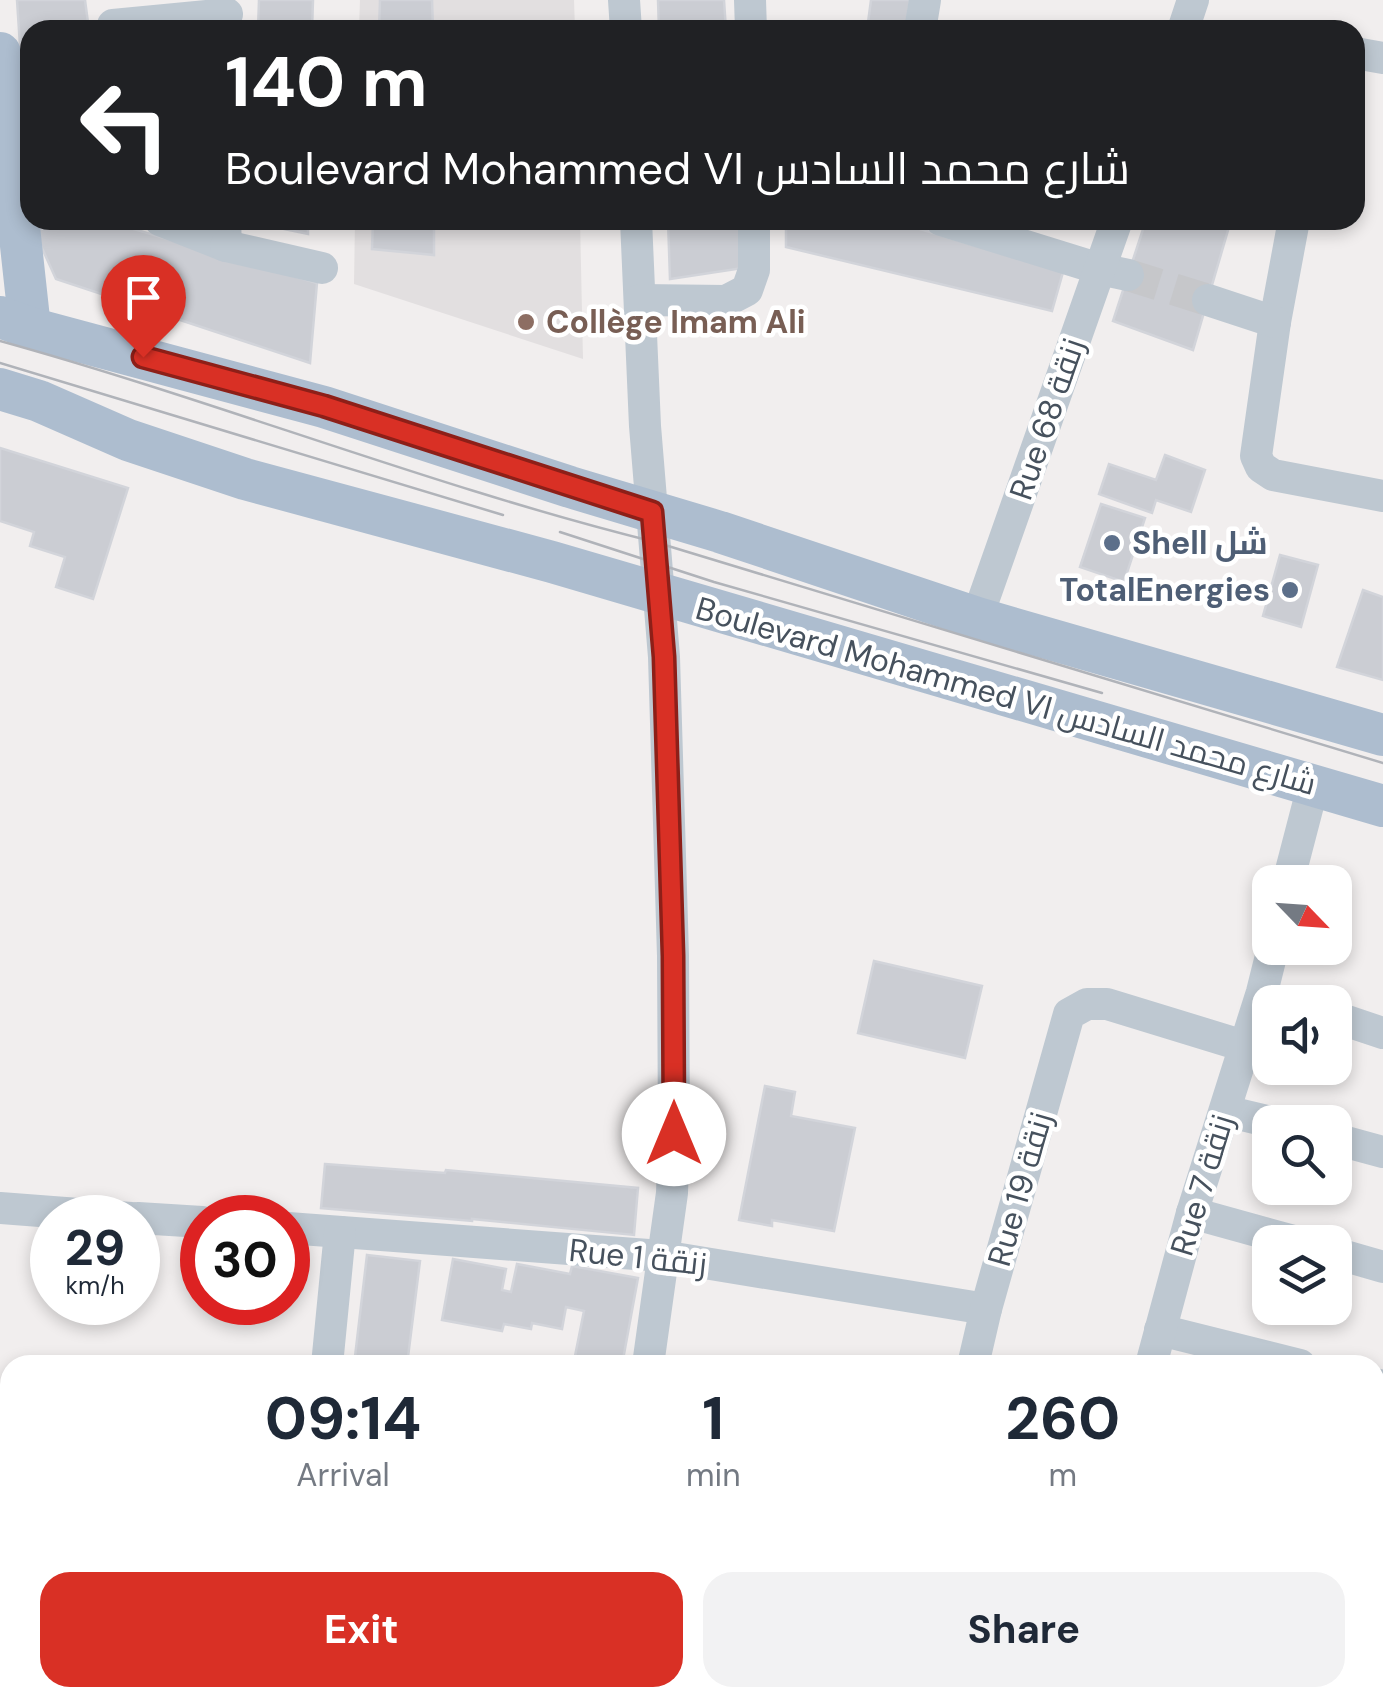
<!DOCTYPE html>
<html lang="en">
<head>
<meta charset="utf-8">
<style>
  :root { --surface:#fff; --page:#f2f2f3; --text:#1f2937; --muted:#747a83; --accent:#d93025 }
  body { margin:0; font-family:"DM Sans",Cairo,sans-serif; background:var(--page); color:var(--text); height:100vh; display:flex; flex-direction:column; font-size:38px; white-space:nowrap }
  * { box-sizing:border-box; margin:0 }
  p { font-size:32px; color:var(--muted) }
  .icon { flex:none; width:55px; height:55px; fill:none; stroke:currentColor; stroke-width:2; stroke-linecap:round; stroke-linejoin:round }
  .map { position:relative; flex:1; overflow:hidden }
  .details { position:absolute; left:0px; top:1355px; width:1385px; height:352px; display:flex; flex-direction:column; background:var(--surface); border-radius:30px 30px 0 0; box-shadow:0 5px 15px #0003 }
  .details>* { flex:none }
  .hud { position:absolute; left:20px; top:20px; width:1345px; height:210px; border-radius:30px; box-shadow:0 5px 15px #0003; background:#202124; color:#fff; overflow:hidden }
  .needle { width:65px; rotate:115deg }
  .tools { position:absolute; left:1252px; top:865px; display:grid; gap:20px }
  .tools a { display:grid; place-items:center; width:100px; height:100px; border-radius:20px; background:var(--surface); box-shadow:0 5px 15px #0003; font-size:50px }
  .speed { position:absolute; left:30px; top:1195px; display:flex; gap:20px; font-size:50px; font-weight:700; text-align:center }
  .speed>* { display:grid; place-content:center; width:130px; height:130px; border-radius:50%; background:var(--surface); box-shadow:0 5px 15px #0003; line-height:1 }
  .speed small { font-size:25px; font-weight:400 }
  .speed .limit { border:15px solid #d22; background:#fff; color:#111 }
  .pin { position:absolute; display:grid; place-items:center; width:85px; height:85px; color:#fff; margin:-102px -42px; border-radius:50% 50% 50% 0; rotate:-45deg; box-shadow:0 0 10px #0007 }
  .pin .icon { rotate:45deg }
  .me { position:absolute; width:110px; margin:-55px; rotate:0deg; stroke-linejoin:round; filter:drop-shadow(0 0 8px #0008) }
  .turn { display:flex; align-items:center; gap:35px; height:210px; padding:0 40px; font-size:45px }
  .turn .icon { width:130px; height:130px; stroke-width:2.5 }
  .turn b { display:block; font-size:70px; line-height:85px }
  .eta { display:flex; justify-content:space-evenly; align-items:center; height:170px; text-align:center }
  .eta b { font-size:60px; font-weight:700; line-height:70px }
  .cta { display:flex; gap:20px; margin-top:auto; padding:20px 40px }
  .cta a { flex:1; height:115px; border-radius:30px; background:var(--accent); color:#fff; font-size:40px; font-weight:700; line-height:115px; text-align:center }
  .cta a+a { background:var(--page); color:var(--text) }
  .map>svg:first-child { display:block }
  .education { fill:#e2dfe0 }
  .building { fill:#cbcdd3; stroke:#d2d4da; stroke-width:2.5 }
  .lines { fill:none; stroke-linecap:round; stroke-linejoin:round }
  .minor-tunnel { stroke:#c6c7ca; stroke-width:32; stroke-dasharray:32 16; stroke-linecap:butt }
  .minor { stroke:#bec8d1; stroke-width:32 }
  .major { stroke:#adbdcf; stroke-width:42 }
  .tram { stroke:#b0b3b9; stroke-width:2.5 }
  .route-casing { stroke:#8d1f18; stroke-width:25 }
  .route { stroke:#d93025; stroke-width:18 }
  .education-dot { fill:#8d6e63; stroke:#fff; stroke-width:4 }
  .service-dot { fill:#5c6f8a; stroke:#fff; stroke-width:4 }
  .labels { text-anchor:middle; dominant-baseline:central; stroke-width:9; stroke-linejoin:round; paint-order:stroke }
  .education-label { font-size:32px; font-weight:bold; fill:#785e54; stroke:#fff; text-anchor:start }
  .street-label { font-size:32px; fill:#46515d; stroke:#fff }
  .service-label { font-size:32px; font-weight:bold; fill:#4e5e75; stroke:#fff; text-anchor:start }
</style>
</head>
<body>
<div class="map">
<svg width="1383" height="1706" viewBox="0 0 1383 1706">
  <rect width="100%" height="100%" fill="#f1eeee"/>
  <g class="education">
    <polygon points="360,0 574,0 575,30 359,30"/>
    <polygon points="355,220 580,220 583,359 354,284"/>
  </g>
  <g class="building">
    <polygon points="17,0 85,0 89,30 30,30 30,198"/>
    <polygon points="259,0 313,0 312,30 258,30"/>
    <polygon points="380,0 432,0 433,30 379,30"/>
    <polygon points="658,0 724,0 726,30 659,30"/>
    <polygon points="871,0 910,0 906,30 867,30"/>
    <polygon points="31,220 119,220 120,225 317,283 310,363 56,279 32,226"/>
    <polygon points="250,220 308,220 308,234 250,222"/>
    <polygon points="373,220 434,220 434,255 372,249"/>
    <polygon points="668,220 739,220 743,268 670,279"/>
    <polygon points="786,220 890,220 1063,272 1052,311 786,247"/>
    <polygon points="1146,220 1231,220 1193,350 1113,321"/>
    <polygon points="0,448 128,488 93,599 56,587 65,557 30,546 34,532 0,521"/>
    <polygon points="1165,455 1205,470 1191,512 1156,500 1152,513 1099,494 1109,464 1156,480"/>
    <polygon points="1101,504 1145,518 1124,582 1080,567"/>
    <polygon points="1280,555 1318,565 1301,627 1263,616"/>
    <polygon points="1363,590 1383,597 1383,680 1337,667"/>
    <polygon points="874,961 982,986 965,1058 858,1033"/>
    <polygon points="765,1086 795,1092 791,1116 855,1128 834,1231 772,1220 772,1226 739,1220"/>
    <polygon points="325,1164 445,1173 446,1170 638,1188 634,1235 472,1219 472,1221 321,1208"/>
    <polygon points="367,1255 420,1261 407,1365 354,1365"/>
    <polygon points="453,1259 506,1269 502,1290 511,1292 517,1264 570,1274 572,1266 638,1278 622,1365 575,1356 584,1311 566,1307 562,1329 532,1323 531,1329 504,1324 502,1331 442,1320"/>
    <polygon points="227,1302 257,1302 256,1315 227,1314"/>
    <polygon points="1375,1504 1383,1506 1383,1666 1375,1664"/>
    <polygon points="858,1698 921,1698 920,1706 857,1706"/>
    <polygon points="970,1698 1019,1698 1018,1706 969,1706"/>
    <polygon points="1050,1698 1105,1698 1104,1706 1049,1706"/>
    <polygon points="1133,1698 1178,1698 1177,1706 1132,1706"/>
    <polygon points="1223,1698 1279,1698 1277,1706 1222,1706"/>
  </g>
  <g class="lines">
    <polyline class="minor-tunnel" points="1128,275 1208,300"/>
    <g class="minor">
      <polyline points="624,0 626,30"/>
      <polyline points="750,0 751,30"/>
      <polyline points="113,25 227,14"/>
      <polyline points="920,30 925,0"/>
      <polyline points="1183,30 1193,0"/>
      <polyline points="1355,53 1383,58"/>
      <polyline points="160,220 226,246 225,220"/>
      <polyline points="636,220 645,426 664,657 673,956 674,1134 672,1193 648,1365"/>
      <polyline points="941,220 1100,269 1128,275"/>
      <polyline points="1294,220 1275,322 1256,456 1261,467 1273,475 1383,496"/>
      <polyline points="226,246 322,268"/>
      <polyline points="640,300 726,301 747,290 754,270 754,220"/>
      <polyline points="1208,300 1275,322"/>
      <polyline points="977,618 1117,220"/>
      <polyline points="1288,882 1313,786"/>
      <polyline points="1335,1017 1383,1033"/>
      <polyline points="1225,1111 1271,1122"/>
      <polyline points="1335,1139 1383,1152"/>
      <polyline points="0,1208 131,1218"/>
      <polyline points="1192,1213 1297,1242"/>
      <polyline points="138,1218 202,1222"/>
      <polyline points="288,1228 662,1256 986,1309"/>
      <polyline points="1335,1253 1383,1267"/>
      <polyline points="1160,1330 1300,1365"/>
      <polyline points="327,1365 340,1232"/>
      <polyline points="973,1365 986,1309 1069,1014 1087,1004 1107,1004 1244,1046"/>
      <polyline points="1151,1365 1192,1213 1262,992 1273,948"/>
      <polyline points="1375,1384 1383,1386"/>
      <polyline points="0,1420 10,1421"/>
      <polyline points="1375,1476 1383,1477"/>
      <polyline points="933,1706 934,1698"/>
      <polyline points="1030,1706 1032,1698"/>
      <polyline points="1202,1706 1204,1698"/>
      <polyline points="1303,1706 1304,1698"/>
    </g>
    <g class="major">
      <polyline points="0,53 30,328"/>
      <polyline points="0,317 30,328 324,407 570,487 720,532 977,618 1383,735"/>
      <polyline points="0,389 39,401 128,440 245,479 552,562 1383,806"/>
    </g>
    <g class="tram">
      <path d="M 0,341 C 220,402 433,487 655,542 L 1383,763"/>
      <polyline points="0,363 503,515"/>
      <polyline points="560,532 714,582 1102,693"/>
    </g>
  </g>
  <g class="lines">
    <defs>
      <polyline id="route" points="143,357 324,406 652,512 664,657 673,956 674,1134"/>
    </defs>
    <use href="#route" class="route-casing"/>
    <use href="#route" class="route"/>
  </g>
  <circle class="education-dot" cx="526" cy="322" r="10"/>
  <g class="service-dot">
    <circle cx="1112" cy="543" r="10"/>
    <circle cx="1290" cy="590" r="10"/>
  </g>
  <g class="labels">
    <g class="education-label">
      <text x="546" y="322">Collège Imam Ali</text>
    </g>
    <g class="street-label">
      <text transform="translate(1047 419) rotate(-71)">Rue 68 زنقة</text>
      <text transform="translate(1006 696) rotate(16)">Boulevard Mohammed VI شارع محمد السادس</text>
      <text transform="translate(1202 1185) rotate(-73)">Rue 7 زنقة</text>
      <text transform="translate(1020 1189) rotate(-74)">Rue 19 زنقة</text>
      <text transform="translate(638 1257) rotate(6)">Rue 1 زنقة</text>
    </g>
    <g class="service-label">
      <text x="1132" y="543">Shell شل</text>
      <text x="1270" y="590" text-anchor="end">TotalEnergies</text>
    </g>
  </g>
</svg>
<div class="tools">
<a><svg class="needle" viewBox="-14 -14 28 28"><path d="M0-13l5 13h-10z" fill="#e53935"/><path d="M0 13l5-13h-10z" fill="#747a83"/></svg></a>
<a><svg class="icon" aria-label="sound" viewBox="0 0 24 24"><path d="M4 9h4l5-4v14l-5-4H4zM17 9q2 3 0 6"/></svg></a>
<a><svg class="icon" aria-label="search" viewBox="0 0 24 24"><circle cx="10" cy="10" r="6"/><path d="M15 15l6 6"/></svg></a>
<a><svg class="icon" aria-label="layers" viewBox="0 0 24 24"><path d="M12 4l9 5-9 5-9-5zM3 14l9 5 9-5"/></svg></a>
</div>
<div class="speed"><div>29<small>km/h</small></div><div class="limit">30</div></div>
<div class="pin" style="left:143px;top:357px;background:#d93025"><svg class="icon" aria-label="arrive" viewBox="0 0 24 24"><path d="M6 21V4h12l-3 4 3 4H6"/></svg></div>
<svg class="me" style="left:674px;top:1134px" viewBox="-20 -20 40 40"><circle r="19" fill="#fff"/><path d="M0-13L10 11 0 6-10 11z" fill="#d93025"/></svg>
<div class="hud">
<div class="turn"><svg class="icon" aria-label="left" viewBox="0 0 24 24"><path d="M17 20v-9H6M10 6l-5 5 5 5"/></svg><div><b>140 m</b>Boulevard Mohammed VI شارع محمد السادس</div></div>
</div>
<section class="details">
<div class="eta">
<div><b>09:14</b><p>Arrival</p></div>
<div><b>1</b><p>min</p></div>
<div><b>260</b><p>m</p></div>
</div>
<div class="cta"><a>Exit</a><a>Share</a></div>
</section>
</div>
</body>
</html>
